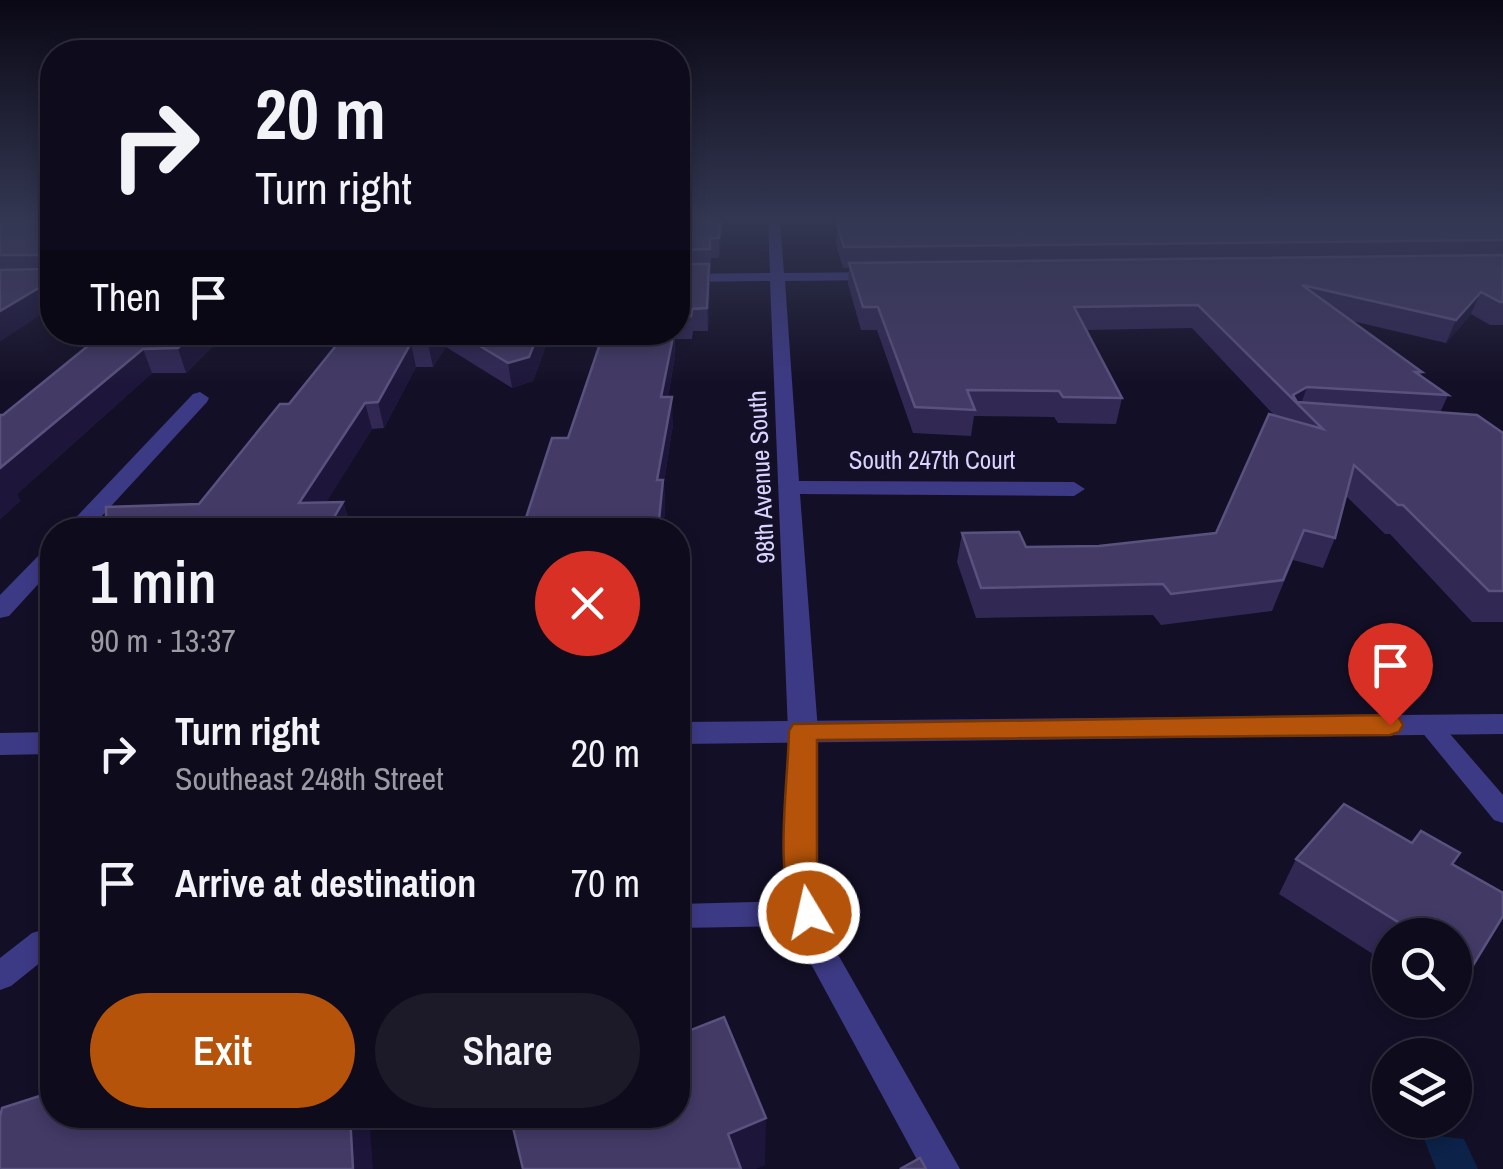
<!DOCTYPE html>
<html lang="en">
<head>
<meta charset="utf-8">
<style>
  :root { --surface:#0e0b1c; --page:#1c1929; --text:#f1f3f6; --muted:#9b9ba3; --line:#2e2b3b; --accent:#b45309 }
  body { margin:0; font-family:"Archivo Narrow",sans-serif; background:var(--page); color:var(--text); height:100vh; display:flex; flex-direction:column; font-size:38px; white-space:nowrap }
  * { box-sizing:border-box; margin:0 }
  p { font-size:32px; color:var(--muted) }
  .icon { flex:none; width:55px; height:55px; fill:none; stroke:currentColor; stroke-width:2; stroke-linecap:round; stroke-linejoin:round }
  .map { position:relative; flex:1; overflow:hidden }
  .side { position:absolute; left:40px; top:518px; width:650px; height:610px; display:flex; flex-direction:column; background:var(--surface); border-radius:40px; box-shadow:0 5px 15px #0003,0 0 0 2px var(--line) }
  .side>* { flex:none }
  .hud { position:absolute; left:40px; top:40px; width:650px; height:305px; border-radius:40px; box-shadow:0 5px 15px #0003,0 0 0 2px var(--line); background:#0e0b1c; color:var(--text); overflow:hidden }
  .fabs { position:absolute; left:1372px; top:918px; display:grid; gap:20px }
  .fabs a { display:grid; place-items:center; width:100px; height:100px; border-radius:50%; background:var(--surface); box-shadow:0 5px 15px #0003,0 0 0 2px var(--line); font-size:50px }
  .pin { position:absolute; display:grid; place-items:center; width:85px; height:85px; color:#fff; margin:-102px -42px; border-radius:50% 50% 50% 0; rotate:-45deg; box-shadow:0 0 10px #0007 }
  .pin .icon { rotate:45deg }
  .me { position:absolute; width:110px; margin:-55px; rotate:351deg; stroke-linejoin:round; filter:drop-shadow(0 0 8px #0008) }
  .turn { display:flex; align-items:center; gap:35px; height:210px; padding:0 50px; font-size:45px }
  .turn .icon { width:130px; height:130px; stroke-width:2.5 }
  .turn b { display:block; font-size:70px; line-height:85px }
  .then { display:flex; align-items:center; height:95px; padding:0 50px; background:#0003; gap:20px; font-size:38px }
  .round { display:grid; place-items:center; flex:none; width:105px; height:105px; border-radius:52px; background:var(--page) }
  .overview { display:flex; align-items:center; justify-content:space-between; height:170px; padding:0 50px }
  h1 { font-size:60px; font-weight:600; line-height:75px }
  .button { display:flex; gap:20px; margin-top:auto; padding:20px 50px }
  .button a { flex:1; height:115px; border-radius:60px; background:var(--accent); color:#fff; font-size:40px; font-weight:600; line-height:115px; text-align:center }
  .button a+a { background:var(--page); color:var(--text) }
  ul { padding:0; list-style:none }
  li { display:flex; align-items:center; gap:30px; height:130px; padding:0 50px }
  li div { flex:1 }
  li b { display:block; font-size:38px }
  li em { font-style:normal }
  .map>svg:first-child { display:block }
  .water { fill:#0c2248 }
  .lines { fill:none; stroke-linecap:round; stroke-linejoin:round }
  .service { fill:#3d3a85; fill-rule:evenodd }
  .minor { fill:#3d3a85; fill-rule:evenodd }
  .tertiary { fill:#3d3a85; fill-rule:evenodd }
  .wall { fill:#312854 }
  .shaded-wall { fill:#1d163a }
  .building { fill:#433a66; stroke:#5a527e; stroke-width:2.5 }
  .route { fill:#b45309; stroke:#753606; stroke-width:2.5 }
  .labels { text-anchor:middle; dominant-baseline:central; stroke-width:8; stroke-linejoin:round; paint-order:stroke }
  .street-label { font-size:25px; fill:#d9d4ff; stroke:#130f26 }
</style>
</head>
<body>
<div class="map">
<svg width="1503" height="1169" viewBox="0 0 1503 1169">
  <rect width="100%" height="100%" fill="#130f26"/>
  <polygon class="water" points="1422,1134 1464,1139 1478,1169 1436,1169"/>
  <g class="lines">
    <g class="service">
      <polygon points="1429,717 1437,719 1503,795 1503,823 1494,820 1421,731 1417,725 1421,719"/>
      <polygon points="803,723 812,725 815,731 815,885 836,951 960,1169 922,1169 811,964 798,926 678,928 678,904 791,901 787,885 791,731 794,725"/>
      <polygon points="52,927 52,953 11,986 0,990 0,958 32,933"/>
    </g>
    <g class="minor">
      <polygon points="768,221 780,221 784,273 883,272 890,276 883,280 785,281 799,481 1074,482 1085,489 1074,496 800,494 818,731 814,739 803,742 792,739 788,731 770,281 678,282 678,274 770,273"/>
      <polygon points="200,392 209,398 207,402 89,530 64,530 193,394"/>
      <polygon points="52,548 52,569 9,616 0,618 0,595 44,550"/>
    </g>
    <g class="tertiary">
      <polygon points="1503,714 1503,734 678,744 678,722"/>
      <polygon points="52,732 52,754 0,755 0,733"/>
    </g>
  </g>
  <g class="wall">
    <polygon points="0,221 52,221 52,307 0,341"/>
    <polygon points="678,221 723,221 719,258 711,258 708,331 693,331 692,339 675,339 675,356 668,397 673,424 664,482 665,509 663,530 522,530 568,438 604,332 678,332"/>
    <polygon points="843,221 1503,221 1503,325 1490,325 1471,314 1446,343 1352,321 1422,372 1421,376 1448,395 1440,413 1503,433 1503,622 1472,622 1390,534 1385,534 1346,496 1335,538 1323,568 1293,560 1272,611 1161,625 1153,615 976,618 957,562 962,533 1026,547 1099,546 1216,533 1274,415 1192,328 1086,330 1122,398 1116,424 1058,423 1054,417 974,416 971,436 913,433 877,330 861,330 848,284 849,268 843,268 836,244 837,224 844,224"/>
    <polygon points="99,332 551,332 533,381 512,388 446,347 433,367 416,367 384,428 372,429 326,502 343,502 350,524 386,530 199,504 289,404 346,334 270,334 260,344 215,344 186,373 152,373 17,494 20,501 0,519 3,415 100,336"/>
    <polygon points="1296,859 1452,864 1472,967 1455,990 1455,935 1390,935 1390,965 1279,894"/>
  </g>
  <g class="shaded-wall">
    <polygon points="721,221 723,221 719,258 719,238"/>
    <polygon points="709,264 710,285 708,331 707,308"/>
    <polygon points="52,280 52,307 0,341 0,311"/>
    <polygon points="1481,292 1471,314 1446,343 1456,320"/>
    <polygon points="195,332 211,332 215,344 186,373 178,348"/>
    <polygon points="257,332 270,332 270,334 260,344"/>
    <polygon points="435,332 443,332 446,347 433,367 428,343"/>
    <polygon points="539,332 551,332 533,381 512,388 508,363"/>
    <polygon points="674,332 675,356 663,424 661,397"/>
    <polygon points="411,343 416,367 384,428 378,402"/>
    <polygon points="143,349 152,373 17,494 20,501 0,519 0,468"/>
    <polygon points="1307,387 1300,407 1293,395"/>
    <polygon points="672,397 673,424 664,482 665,509 663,530 658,530 657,480"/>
    <polygon points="365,403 372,429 309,530 299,503"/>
    <polygon points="343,502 351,530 330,524"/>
    <polygon points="350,1115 369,1115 373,1169 353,1169"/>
    <polygon points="766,1118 765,1165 756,1169 729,1169 728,1134"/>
  </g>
  <g class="building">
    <polygon points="0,221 52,221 52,280 0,311 0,270 43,269 46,255 0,255"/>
    <polygon points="678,221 721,221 719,238 710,238 710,249 678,250"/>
    <polygon points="851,221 1503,221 1503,240 844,247 837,224 852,224"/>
    <polygon points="1503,255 1503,302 1500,302 1481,292 1456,320 1302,285 1422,372 1415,372 1448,395 1307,387 1293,395 1297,402 1477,415 1503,433 1503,591 1489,591 1403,505 1398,505 1354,465 1335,538 1304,530 1283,580 1171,594 1163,584 981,588 962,533 1019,532 1026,547 1099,546 1216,533 1269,414 1323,429 1198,305 1074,307 1122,398 1063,397 1059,391 967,390 975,410 915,407 878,307 863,307 849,263"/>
    <polygon points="678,264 709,264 707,308 692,309 691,316 678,316"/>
    <polygon points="105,332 195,332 178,348 143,349 0,468 0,415 3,415"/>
    <polygon points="347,332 435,332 428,343 411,343 378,402 365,403 299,503 343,502 330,524 384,524 381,530 106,530 106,507 199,504 280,404 289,404"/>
    <polygon points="457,332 539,332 529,357 508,363"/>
    <polygon points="604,332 674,332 661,397 672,397 657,480 663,480 658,530 522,530 552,438 568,438"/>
    <polygon points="1344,804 1412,843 1421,831 1460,853 1452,864 1503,893 1503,916 1472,967 1455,957 1455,935 1419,935 1296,859"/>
    <polygon points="724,1017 766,1118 728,1134 741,1169 523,1169 510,1115 678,1115 678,1035"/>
    <polygon points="52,1092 52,1115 350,1115 353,1169 0,1169 0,1117 2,1108"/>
    <polygon points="920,1158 926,1169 900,1169"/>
  </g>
  <linearGradient id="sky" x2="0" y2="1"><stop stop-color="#0a0815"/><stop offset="0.57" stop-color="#333752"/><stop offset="1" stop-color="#333752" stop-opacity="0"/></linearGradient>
  <rect width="1503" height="385" fill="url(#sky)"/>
  <path class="route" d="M 1390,715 L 1399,718 L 1403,725 L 1399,732 L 1390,735 L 817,740 L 817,885 L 826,913 L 821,923 L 809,927 L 797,923 C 773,873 788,787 789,731 L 793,724 Z"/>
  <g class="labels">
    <g class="street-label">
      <text x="932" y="460">South 247th Court</text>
      <text transform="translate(761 477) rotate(-93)">98th Avenue South</text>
    </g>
  </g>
</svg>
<div class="fabs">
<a><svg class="icon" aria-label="search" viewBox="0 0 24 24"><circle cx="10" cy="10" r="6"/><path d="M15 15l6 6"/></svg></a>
<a><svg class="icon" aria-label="layers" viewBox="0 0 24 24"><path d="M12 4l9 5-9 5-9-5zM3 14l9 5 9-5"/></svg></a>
</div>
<div class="pin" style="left:1390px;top:725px;background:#d93025"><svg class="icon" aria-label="arrive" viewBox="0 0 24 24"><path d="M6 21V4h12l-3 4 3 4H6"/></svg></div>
<svg class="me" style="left:809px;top:913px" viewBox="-20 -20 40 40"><circle r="17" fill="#b45309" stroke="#fff" stroke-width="3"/><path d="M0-11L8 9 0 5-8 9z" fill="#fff"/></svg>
<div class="hud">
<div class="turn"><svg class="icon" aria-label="right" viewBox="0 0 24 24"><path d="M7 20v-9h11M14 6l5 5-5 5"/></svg><div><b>20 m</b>Turn right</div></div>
<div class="then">Then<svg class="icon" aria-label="arrive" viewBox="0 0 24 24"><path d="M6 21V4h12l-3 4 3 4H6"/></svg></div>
</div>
<section class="side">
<div class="overview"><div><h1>1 min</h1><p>90 m · 13:37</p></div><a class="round" style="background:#d93025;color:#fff"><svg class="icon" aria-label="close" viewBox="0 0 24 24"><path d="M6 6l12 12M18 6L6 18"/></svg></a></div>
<ul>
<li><svg class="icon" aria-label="right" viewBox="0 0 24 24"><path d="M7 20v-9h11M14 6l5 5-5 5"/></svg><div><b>Turn right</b><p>Southeast 248th Street</p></div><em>20 m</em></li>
<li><svg class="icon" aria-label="arrive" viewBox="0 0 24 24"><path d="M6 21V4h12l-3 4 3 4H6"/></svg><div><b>Arrive at destination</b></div><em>70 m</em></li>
</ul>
<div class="button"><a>Exit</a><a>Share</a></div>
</section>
</div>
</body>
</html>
